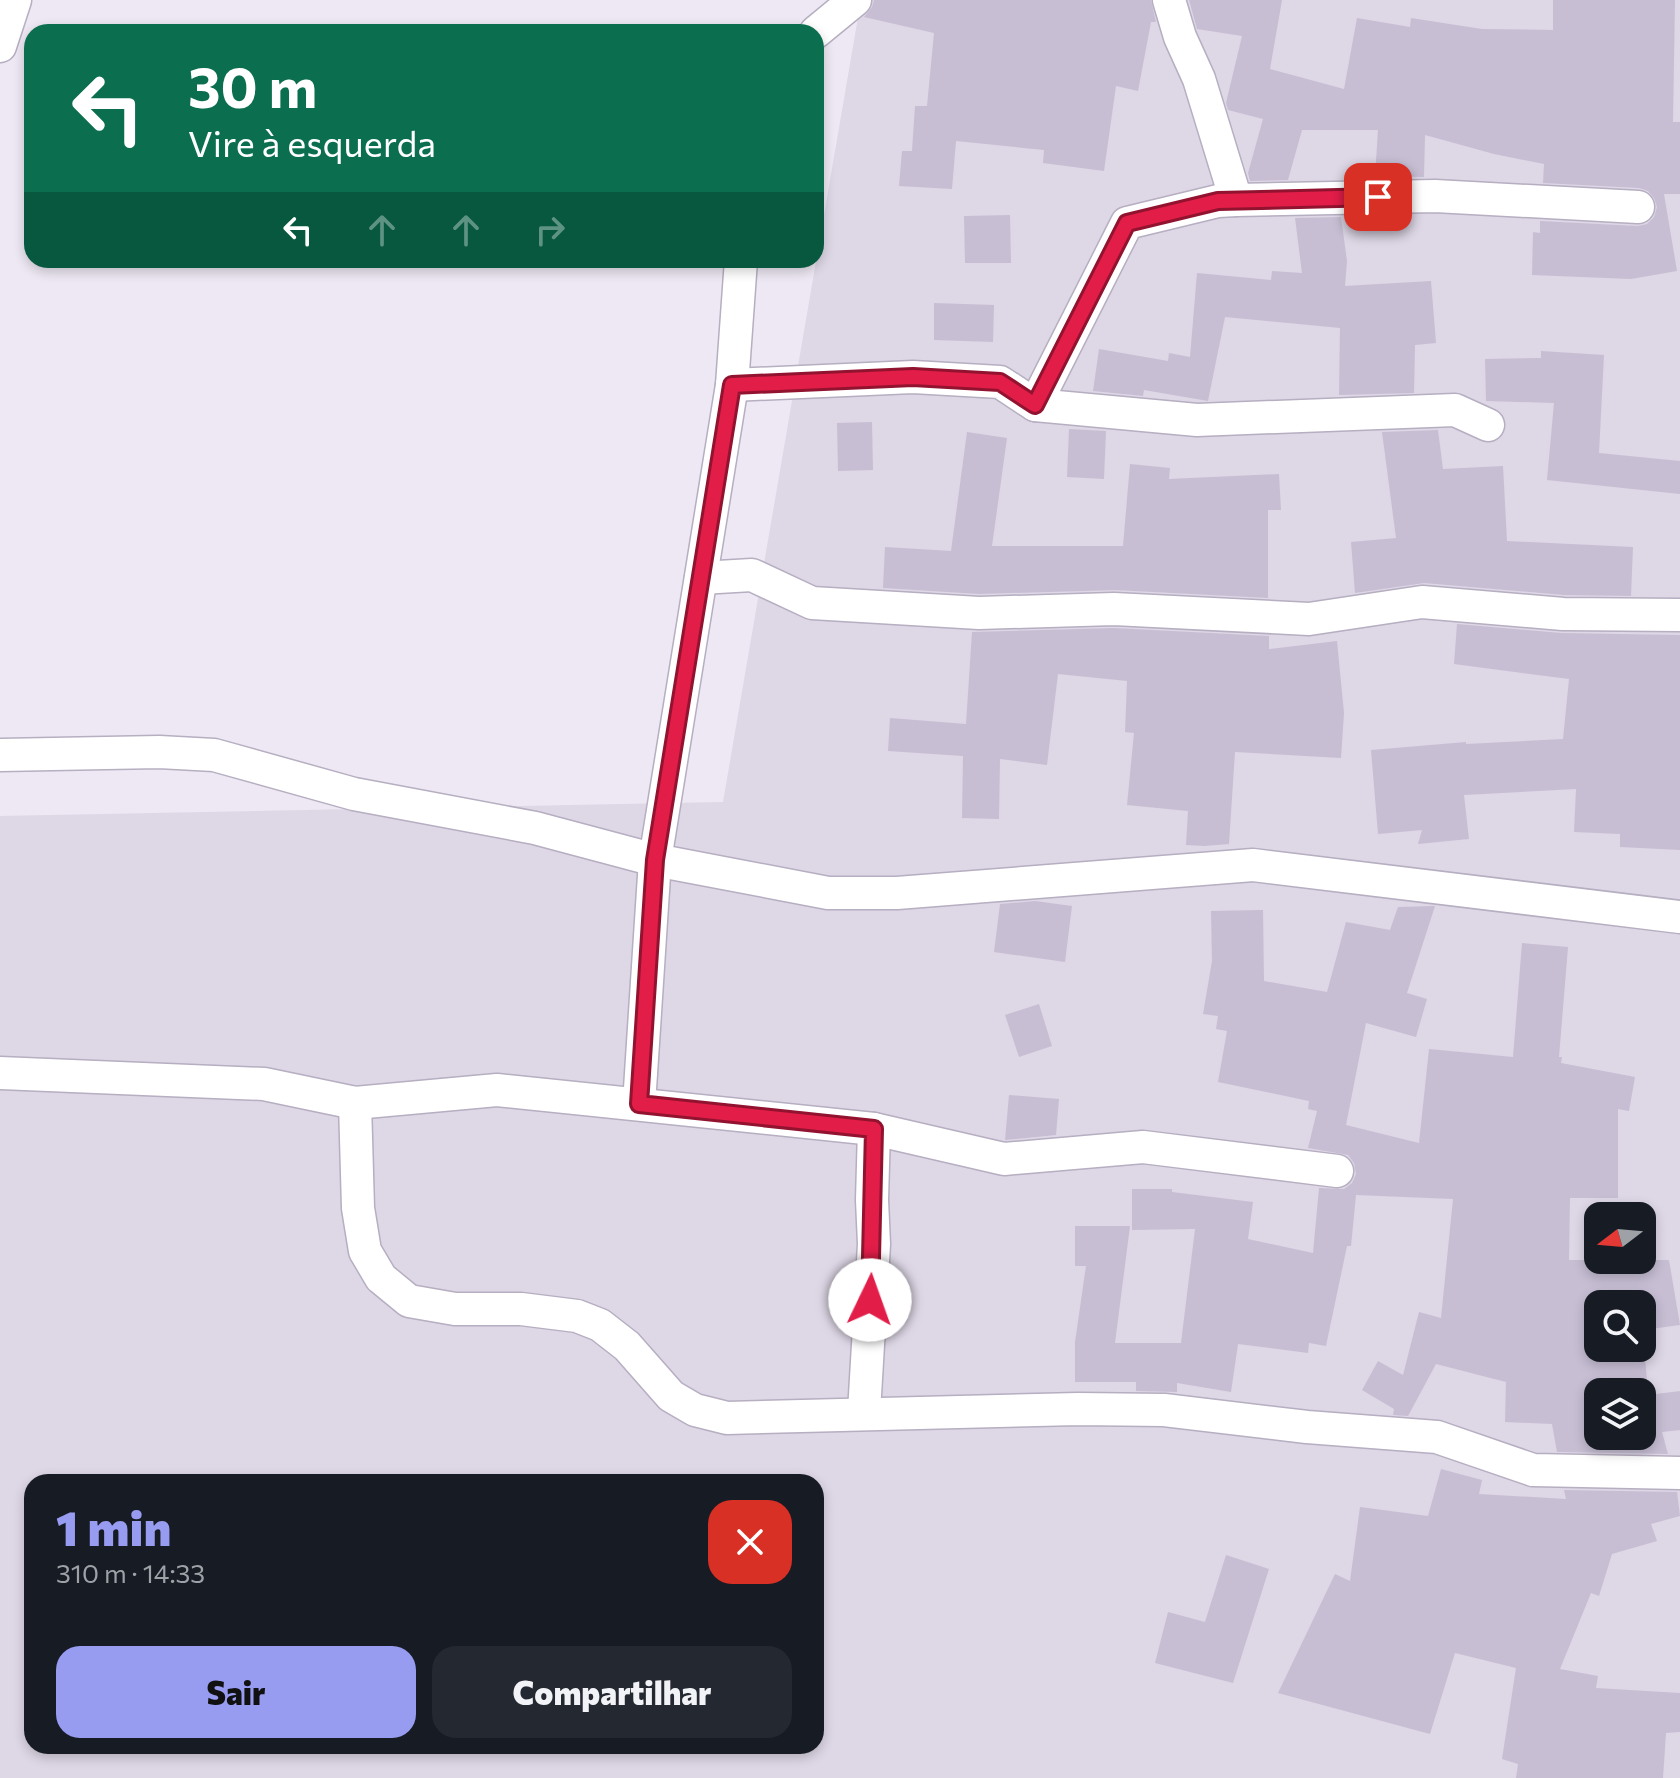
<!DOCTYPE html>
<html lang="pt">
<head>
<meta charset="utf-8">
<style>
  :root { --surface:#171b24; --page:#242831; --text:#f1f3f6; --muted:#9ea1a6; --accent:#979cf1 }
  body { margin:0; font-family:Commissioner,sans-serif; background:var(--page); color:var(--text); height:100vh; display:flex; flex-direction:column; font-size:30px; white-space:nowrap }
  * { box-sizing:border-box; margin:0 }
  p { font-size:26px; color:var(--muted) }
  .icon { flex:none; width:44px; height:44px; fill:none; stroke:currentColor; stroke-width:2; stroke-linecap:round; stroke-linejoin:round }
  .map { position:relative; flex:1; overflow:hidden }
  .side { position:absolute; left:24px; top:1474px; width:800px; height:280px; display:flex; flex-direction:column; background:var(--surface); border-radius:24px; box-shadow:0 4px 12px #0003 }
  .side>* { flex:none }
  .hud { position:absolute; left:24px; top:24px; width:800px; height:244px; border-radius:24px; box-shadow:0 4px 12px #0003; background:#0b6e4f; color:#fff; overflow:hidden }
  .needle { width:52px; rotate:254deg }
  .buttons { position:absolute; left:1584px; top:1202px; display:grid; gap:16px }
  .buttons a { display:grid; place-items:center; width:72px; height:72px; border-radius:16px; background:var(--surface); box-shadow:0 4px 12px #0003; font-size:40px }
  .pin { position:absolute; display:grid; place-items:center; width:68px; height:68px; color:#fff; margin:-34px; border-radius:16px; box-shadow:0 4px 12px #0006 }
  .me { position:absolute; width:88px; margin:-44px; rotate:3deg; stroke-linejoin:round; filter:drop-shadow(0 0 6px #0008) }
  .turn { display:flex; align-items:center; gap:28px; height:168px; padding:0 32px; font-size:36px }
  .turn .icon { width:104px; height:104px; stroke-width:2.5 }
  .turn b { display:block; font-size:56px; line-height:68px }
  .lanes { display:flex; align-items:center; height:76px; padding:0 32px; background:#0003; justify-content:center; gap:40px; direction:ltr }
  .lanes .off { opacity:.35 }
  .round { display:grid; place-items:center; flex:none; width:84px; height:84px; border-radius:24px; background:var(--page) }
  .overview { display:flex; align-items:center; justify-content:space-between; height:136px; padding:0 32px }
  h1 { font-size:48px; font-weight:800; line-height:60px; color:var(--accent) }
  .action { display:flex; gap:16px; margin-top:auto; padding:16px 32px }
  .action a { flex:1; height:92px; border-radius:24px; background:var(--accent); color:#111; font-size:32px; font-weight:800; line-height:92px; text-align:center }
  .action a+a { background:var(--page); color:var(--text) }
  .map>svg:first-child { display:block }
  .residential { fill:#ded7e6; fill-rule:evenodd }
  .building { fill:#c7bed4; fill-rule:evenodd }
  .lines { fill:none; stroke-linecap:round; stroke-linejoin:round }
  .minor-casing { stroke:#b6aec1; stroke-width:35 }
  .minor { stroke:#fff; stroke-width:32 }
  .route-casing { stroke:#92132f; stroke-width:20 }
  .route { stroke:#e11d48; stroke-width:14 }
</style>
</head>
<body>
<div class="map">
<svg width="1680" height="1778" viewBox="0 0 1680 1778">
  <rect width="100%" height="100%" fill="#ede8f3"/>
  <path class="residential" d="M 861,0 L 1680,0 L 1680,1778 L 0,1778 L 0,816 L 723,802 ZM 1598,1216 L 1642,1216 L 1642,1260 L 1598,1260 ZM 1598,1304 L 1642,1304 L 1642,1348 L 1598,1348 ZM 1598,1392 L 1642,1392 L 1642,1436 L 1598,1436 ZM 32,1482 L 816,1482 L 816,1746 L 32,1746 Z"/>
  <g class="building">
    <polygon points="874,0 1151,0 1156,22 1151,22 1138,91 1116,86 1104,171 1043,163 1044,150 956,141 952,189 899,186 902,151 912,151 915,106 927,106 934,33 864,17 872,7"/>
    <polygon points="1189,0 1282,0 1270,69 1344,89 1357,18 1410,27 1411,18 1482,29 1553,30 1553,0 1675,0 1673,122 1680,122 1680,194 1664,194 1677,271 1631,279 1532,275 1533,232 1540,233 1540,221 1638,226 1647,224 1654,217 1657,207 1654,198 1648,191 1639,188 1543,183 1544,164 1494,154 1425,135 1424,177 1375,176 1378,130 1302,130 1288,180 1250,181 1248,173 1263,119 1228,110 1226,103 1242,36 1197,29"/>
    <polygon points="1010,215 1011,263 965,263 964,216"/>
    <polygon points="1341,217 1347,261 1345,286 1431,281 1436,343 1415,345 1414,393 1339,395 1340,328 1225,317 1208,401 1144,390 1143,396 1093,391 1099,349 1168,361 1169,353 1190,357 1197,273 1271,280 1272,271 1302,273 1295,218"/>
    <polygon points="934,303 994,305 993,342 934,340"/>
    <polygon points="1541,351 1604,355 1599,453 1680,461 1680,494 1547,480 1554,403 1486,401 1485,359 1541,358"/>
    <polygon points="872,422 873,470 838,471 837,423"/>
    <polygon points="1069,429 1106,431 1104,479 1067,477"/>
    <polygon points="1438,430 1443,469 1503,466 1507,541 1633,547 1631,596 1564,595 1424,583 1355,593 1351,542 1396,538 1382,432"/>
    <polygon points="967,432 1007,438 992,546 1123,546 1130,464 1170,468 1169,479 1279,474 1281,510 1268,510 1268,598 1115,590 979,594 883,588 885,547 951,551"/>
    <polygon points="1457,624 1561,633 1680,635 1680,850 1620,847 1620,834 1574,832 1576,789 1464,795 1469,839 1418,844 1422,830 1378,834 1371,750 1466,742 1466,744 1563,739 1569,679 1454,664"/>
    <polygon points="1114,628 1269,636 1269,649 1337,641 1344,713 1341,758 1235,752 1229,844 1204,846 1186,845 1188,811 1127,805 1134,733 1125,732 1127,681 1058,674 1047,765 1000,759 999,819 962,818 963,756 888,751 890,718 966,724 972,632"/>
    <polygon points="1035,901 1072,906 1065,962 994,952 1000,904"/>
    <path d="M 1435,906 L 1407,993 L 1427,999 L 1416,1037 L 1366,1023 L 1346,1125 L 1419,1143 L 1429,1049 L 1513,1057 L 1522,943 L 1568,947 L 1559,1057 L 1562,1057 L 1561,1063 L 1635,1077 L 1629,1111 L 1618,1109 L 1618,1198 L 1570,1198 L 1569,1260 L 1669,1260 L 1680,1325 L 1643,1330 L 1648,1395 L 1680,1391 L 1680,1430 L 1662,1432 L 1668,1454 L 1557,1452 L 1552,1424 L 1505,1422 L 1506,1382 L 1436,1364 L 1408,1416 L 1393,1415 L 1394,1409 L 1362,1390 L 1378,1361 L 1403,1375 L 1419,1312 L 1441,1318 L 1453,1199 L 1356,1195 L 1351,1246 L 1347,1246 L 1326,1346 L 1309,1343 L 1308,1353 L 1238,1344 L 1231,1392 L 1177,1383 L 1177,1392 L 1136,1391 L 1136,1382 L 1075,1382 L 1075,1342 L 1086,1266 L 1075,1266 L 1075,1226 L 1130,1226 L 1115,1343 L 1181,1343 L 1195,1229 L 1132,1230 L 1132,1189 L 1172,1189 L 1172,1192 L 1253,1202 L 1248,1239 L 1313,1253 L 1319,1188 L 1344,1189 L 1352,1183 L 1356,1174 L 1354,1163 L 1348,1155 L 1308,1148 L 1317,1111 L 1308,1109 L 1309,1101 L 1218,1082 L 1227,1031 L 1216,1029 L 1218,1016 L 1203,1014 L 1212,961 L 1211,911 L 1263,910 L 1264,981 L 1327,992 L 1346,922 L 1390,930 L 1398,907 ZM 1598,1304 L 1642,1304 L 1642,1348 L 1598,1348 ZM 1598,1392 L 1642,1392 L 1642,1436 L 1598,1436 Z"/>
    <polygon points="1039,1004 1052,1046 1019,1057 1005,1015"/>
    <polygon points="1009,1095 1059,1099 1056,1135 1005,1140"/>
    <polygon points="1441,1469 1482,1480 1479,1494 1566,1499 1564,1490 1677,1492 1680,1516 1651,1524 1657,1541 1612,1554 1599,1596 1591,1593 1560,1669 1598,1676 1596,1688 1680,1693 1680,1732 1666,1733 1663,1778 1516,1778 1518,1764 1502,1759 1516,1668 1455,1653 1430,1734 1278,1693 1335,1574 1350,1581 1360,1507 1428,1516"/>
    <polygon points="1226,1555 1269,1569 1233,1683 1155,1663 1168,1612 1205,1622"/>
  </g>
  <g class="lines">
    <defs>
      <g id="minor">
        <polyline points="1169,0 1180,37 1199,79 1236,200"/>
        <polyline points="816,32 855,0"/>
        <polyline points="0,46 15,0"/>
        <polyline points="732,385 913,377 1000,382 1035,405 1197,420 1455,410 1488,425"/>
        <polyline points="1035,405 1127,223 1218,201 1236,200 1435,196 1638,207"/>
        <polyline points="701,578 752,575 812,603 979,613 1114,609 1309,619 1422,602 1563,614 1680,615"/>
        <polyline points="0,755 159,752 214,755 354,794 535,828 655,860 828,893 897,893 1253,865 1680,917"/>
        <polyline points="0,1073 264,1084 355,1103 497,1090 874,1129 1004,1159 1143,1147 1337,1171"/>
        <polyline points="355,1103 358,1208 365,1251 381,1278 409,1301 455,1309 521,1309 577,1316 600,1325 627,1346 671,1396 695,1410 727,1418 1078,1409 1164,1410 1307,1427 1437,1437 1533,1470 1680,1473"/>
        <polyline points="639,1104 655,860 732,385 741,260"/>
        <polyline points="864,1412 874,1244 872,1200 874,1129"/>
      </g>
    </defs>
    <use href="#minor" class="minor-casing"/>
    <use href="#minor" class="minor"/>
  </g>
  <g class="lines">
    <defs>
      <polyline id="route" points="870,1300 874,1129 639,1104 655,860 732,385 913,377 1000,382 1035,405 1127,223 1218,201 1378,197"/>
    </defs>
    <use href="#route" class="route-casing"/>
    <use href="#route" class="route"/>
  </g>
</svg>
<div class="buttons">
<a><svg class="needle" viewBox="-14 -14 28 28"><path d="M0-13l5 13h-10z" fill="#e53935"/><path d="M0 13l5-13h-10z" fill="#9ea1a6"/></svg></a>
<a><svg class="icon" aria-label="search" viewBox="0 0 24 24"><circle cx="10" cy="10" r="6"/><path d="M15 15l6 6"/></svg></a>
<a><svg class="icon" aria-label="layers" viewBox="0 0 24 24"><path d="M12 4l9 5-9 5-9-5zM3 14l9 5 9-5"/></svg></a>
</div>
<div class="pin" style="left:1378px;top:197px;background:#d93025"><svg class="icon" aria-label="arrive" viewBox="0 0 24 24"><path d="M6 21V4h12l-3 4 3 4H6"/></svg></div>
<svg class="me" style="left:870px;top:1300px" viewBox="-20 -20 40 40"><circle r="19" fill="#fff"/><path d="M0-13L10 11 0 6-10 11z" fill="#e11d48"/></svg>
<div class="hud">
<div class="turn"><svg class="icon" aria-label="left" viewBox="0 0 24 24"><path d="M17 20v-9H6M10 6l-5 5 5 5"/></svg><div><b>30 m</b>Vire à esquerda</div></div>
<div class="lanes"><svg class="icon" aria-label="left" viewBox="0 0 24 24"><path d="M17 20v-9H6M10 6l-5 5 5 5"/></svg><svg class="icon off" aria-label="ahead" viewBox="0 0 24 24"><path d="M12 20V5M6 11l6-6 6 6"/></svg><svg class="icon off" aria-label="ahead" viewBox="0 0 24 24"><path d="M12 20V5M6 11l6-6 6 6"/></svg><svg class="icon off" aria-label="right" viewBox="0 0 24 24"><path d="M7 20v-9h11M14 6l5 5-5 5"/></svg></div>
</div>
<section class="side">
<div class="overview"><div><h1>1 min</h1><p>310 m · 14:33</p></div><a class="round" style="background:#d93025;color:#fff"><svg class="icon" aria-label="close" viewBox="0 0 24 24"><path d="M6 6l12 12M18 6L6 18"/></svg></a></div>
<div class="action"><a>Sair</a><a>Compartilhar</a></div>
</section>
</div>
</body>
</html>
